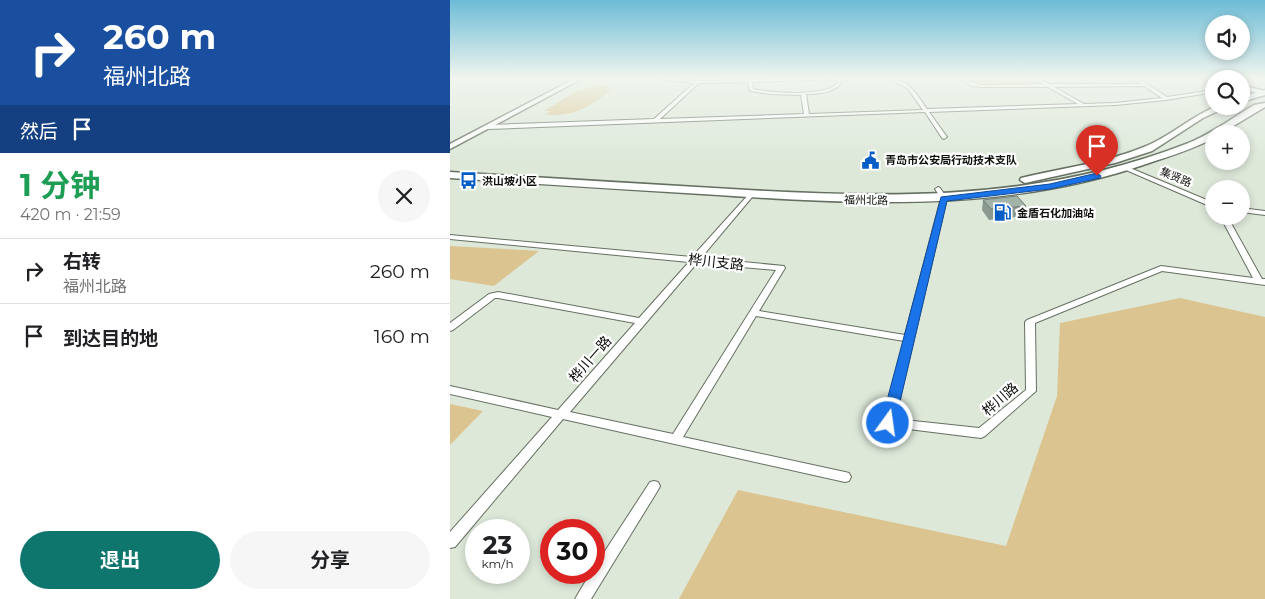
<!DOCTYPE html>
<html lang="zh">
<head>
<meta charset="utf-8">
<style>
  :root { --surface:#fff; --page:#f6f6f6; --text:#202124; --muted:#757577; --line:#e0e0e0; --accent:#0f766e }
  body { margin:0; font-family:Montserrat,"Noto Sans SC",sans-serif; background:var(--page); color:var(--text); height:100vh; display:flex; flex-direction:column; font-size:19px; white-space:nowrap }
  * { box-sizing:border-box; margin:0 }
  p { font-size:16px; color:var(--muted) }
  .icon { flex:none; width:28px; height:28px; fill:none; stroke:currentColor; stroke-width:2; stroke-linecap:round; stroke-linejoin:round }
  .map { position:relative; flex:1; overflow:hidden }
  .panel { display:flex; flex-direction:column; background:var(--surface); width:450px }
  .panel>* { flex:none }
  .banner { background:#1a4fa0; color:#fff; overflow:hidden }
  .buttons { position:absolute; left:755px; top:15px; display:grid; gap:10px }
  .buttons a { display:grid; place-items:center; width:45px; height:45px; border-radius:50%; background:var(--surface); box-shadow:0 2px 8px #0003; font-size:25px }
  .speed { position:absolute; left:15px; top:519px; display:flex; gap:10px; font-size:25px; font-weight:700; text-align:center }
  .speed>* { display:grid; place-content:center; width:65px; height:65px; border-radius:50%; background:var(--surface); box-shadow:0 2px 8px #0003; line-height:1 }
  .speed small { font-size:12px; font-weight:400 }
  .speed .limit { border:8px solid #d22; background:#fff; color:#111 }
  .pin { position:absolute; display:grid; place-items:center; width:42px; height:42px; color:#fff; margin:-51px -21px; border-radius:50% 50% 50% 0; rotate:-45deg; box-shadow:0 0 5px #0007 }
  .pin .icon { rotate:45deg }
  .me { position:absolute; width:55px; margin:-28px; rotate:14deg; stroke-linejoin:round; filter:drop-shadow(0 0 4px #0008) }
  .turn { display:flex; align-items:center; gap:18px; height:105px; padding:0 20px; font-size:22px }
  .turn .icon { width:65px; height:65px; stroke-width:2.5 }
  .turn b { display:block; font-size:35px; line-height:42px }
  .then { display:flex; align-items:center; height:48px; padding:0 20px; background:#0003; gap:10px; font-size:19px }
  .round { display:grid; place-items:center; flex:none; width:52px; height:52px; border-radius:26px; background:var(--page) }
  .headline { display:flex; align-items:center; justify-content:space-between; height:85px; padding:0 20px }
  h1 { font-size:30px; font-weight:700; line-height:38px; color:#1e9e55 }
  .cta { display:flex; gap:10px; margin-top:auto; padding:10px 20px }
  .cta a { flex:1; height:58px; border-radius:30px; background:var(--accent); color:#fff; font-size:20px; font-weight:700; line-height:58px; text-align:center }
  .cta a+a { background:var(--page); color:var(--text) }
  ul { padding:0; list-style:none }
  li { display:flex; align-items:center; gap:15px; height:65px; padding:0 20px; border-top:1px solid var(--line) }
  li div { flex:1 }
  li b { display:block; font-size:19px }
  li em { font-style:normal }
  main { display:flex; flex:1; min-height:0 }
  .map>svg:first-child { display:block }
  .green { fill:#dbc48f }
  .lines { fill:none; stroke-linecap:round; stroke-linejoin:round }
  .minor-casing { stroke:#667062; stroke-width:2 }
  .tertiary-casing { stroke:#667062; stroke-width:3 }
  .primary-casing { stroke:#667062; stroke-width:3 }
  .minor { fill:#fff; fill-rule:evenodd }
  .tertiary { fill:#fff; fill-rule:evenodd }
  .primary { fill:#fff; fill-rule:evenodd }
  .wall { fill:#8b9a91 }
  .building { fill:#a2b3a9; stroke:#717d76 }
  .route { fill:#1a73e8; stroke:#114b97 }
  .labels { text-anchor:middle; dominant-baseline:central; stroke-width:4.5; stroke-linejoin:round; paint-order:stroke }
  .far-poi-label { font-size:11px; font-weight:bold; fill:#0e110c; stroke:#fff; text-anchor:start }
  .far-street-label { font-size:11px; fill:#0e110c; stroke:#fff }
  .street-label { font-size:14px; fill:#0e110c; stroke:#fff }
</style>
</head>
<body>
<main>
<section class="panel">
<div class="banner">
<div class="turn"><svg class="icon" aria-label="right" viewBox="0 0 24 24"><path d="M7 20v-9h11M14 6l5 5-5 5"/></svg><div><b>260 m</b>福州北路</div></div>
<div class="then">然后<svg class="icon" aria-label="arrive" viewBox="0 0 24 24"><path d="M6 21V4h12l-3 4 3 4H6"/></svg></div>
</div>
<div class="headline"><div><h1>1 分钟</h1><p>420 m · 21:59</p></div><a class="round"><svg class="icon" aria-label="close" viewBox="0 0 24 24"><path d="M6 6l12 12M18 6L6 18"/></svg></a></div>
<ul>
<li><svg class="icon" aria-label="right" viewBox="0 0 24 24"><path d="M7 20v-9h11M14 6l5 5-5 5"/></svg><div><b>右转</b><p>福州北路</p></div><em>260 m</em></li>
<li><svg class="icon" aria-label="arrive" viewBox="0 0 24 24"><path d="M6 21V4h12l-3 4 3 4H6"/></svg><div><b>到达目的地</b></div><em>160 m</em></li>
</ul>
<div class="cta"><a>退出</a><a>分享</a></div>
</section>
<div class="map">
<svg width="815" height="599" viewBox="0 0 815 599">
  <rect width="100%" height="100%" fill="#dde8d9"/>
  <g class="green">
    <path d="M 516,78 L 568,78 C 575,82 581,80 587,84 C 573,87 526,88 516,78 Z"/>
    <path d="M 142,86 L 160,87 L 156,90 L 162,90 C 136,108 127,116 95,115 L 101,111 L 94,111 L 130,89 L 137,89 Z"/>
    <polygon points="0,246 89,251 44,286 0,279"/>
    <polygon points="730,298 815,317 815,599 229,599 288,490 556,546 607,396 610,323"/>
    <polygon points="0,404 33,411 0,445"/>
  </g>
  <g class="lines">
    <defs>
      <g id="minor">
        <path d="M 202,78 L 251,81 L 390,78 L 391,84 C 382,93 368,94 356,94 L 359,114 L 473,110 L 458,89 L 439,78 C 458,78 468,96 477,109 L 628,104 L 598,87 L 532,87 L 521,86 L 509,78 C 517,78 524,84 532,85 L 593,84 L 583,78 L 588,78 L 599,84 L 691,84 L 683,78 L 688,78 L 717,97 L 764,90 L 764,92 L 716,100 L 665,105 L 479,112 L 497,137 L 494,139 L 492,138 L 475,112 L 38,129 L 35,127 L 38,125 L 204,119 L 244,83 ZM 386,79 L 387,84 C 370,97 324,93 303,89 L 302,82 ZM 298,82 L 299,90 L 301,91 L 319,94 L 351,95 L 354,114 L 210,119 L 249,83 ZM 694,86 L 712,98 L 665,103 L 634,104 L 604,87 Z"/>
        <polygon points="676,168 680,168 764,203 764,208 676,170"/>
        <path d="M 488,187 L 490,188 L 497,198 L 445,419 L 529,428 L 576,390 L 575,322 L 577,320 L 711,266 L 803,278 L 770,216 L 777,216 L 812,279 L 815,279 L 815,285 L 712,271 L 585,323 L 586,391 L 535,436 L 531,438 L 434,426 L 432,423 L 454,341 L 306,316 L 233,437 L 395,472 L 399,473 L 401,477 L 399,481 L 395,482 L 113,419 L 5,547 L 0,548 L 0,532 L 102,417 L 0,394 L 0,386 L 108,410 L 185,323 L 48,298 L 45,298 L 3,330 L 0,331 L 0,323 L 39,294 L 48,292 L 189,318 L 239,262 L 0,239 L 0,235 L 242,257 L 299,194 L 301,193 L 304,195 L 303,196 L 251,258 L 334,266 L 335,268 L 309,311 L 455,335 L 491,198 L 485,189 ZM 247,263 L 326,270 L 223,434 L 120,412 Z"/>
        <polygon points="791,208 815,211 815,215 791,212"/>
        <polygon points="204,481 208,482 210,486 208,490 141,599 125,599 141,572 144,572 144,568 200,482"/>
      </g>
      <g id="tertiary">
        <polygon points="126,78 133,78 0,149 0,144"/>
        <polygon points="750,78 766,79 764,79 764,82"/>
        <polygon points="791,85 815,91 815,95 791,89"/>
      </g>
      <g id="primary">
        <polygon points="815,90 815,95 791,102 791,97"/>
        <path d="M 815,103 L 815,107 L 770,134 L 764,134 L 764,138 C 743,149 721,156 699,163 C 554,214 402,204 252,194 C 168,189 84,184 0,178 L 0,172 C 88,177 176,183 264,188 C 426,198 582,204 736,144 C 760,135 782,118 804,105 Z"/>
        <path d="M 767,106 L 779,106 L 753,118 L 702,151 L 665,163 L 575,183 L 570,180 L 571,178 C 612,168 655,163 694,147 C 718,138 740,117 767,106 Z"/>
      </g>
    </defs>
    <use href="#minor" class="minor-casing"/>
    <use href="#tertiary" class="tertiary-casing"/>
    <use href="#primary" class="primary-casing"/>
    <use href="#minor" class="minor"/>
    <use href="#tertiary" class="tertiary"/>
    <use href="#primary" class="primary"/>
  </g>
  <polygon class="wall" points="533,200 576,206 574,216 539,220 532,210"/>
  <polygon class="building" points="567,196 576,206 541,209 533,200"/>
  <linearGradient id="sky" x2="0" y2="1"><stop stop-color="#6dbcd6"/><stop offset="0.48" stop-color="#f0f5ee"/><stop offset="1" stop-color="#f0f5ee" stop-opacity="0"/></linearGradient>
  <rect width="815" height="162" fill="url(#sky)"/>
  <polygon class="route" points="647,173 651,176 650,178 600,189 497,201 445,423 443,427 433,427 431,423 491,197 600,184"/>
  <defs>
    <symbol id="civic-bare" viewBox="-9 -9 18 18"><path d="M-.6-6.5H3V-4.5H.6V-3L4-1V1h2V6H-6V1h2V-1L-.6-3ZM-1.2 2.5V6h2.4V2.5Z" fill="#045dc6" stroke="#fff" stroke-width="2.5" paint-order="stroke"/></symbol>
    <symbol id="bus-bare" viewBox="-9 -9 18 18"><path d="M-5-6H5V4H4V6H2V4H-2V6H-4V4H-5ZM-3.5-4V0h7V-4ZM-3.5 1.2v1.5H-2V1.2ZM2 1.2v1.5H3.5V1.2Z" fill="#045dc6" stroke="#fff" stroke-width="2.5" paint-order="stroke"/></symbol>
    <symbol id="fuel-bare" viewBox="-9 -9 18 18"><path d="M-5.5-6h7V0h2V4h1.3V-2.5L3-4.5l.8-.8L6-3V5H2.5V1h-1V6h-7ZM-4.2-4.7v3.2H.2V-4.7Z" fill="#045dc6" stroke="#fff" stroke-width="2.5" paint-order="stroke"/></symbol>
  </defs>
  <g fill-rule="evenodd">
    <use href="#civic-bare" x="408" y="148" width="25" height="25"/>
    <use href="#bus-bare" x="6" y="168" width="25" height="25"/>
    <use href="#fuel-bare" x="540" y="200" width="25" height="25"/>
  </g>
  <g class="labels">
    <g class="far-poi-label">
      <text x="435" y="160">青岛市公安局行动技术支队</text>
      <text x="32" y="181">洪山坡小区</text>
      <text x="567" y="213">金盾石化加油站</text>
    </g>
    <g class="far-street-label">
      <text transform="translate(726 177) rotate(23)">集贤路</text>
      <text transform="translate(416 200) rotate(1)">福州北路</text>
    </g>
    <g class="street-label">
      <text transform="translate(266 262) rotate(6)">桦川支路</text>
      <text transform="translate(140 359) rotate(-49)">桦川一路</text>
      <text transform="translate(550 399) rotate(-41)">桦川路</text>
    </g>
  </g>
</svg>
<div class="buttons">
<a><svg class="icon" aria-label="sound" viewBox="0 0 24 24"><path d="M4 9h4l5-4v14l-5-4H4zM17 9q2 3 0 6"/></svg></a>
<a><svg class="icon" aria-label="search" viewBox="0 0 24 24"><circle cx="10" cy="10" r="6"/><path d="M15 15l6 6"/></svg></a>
<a>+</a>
<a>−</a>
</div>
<div class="speed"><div>23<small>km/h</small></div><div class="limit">30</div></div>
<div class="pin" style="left:647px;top:176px;background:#d93025"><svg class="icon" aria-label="arrive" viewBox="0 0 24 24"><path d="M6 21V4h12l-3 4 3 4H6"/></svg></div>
<svg class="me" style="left:438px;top:423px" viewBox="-20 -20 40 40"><circle r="17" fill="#1a73e8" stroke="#fff" stroke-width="3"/><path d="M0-11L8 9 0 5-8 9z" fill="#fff"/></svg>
</div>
</main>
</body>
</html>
